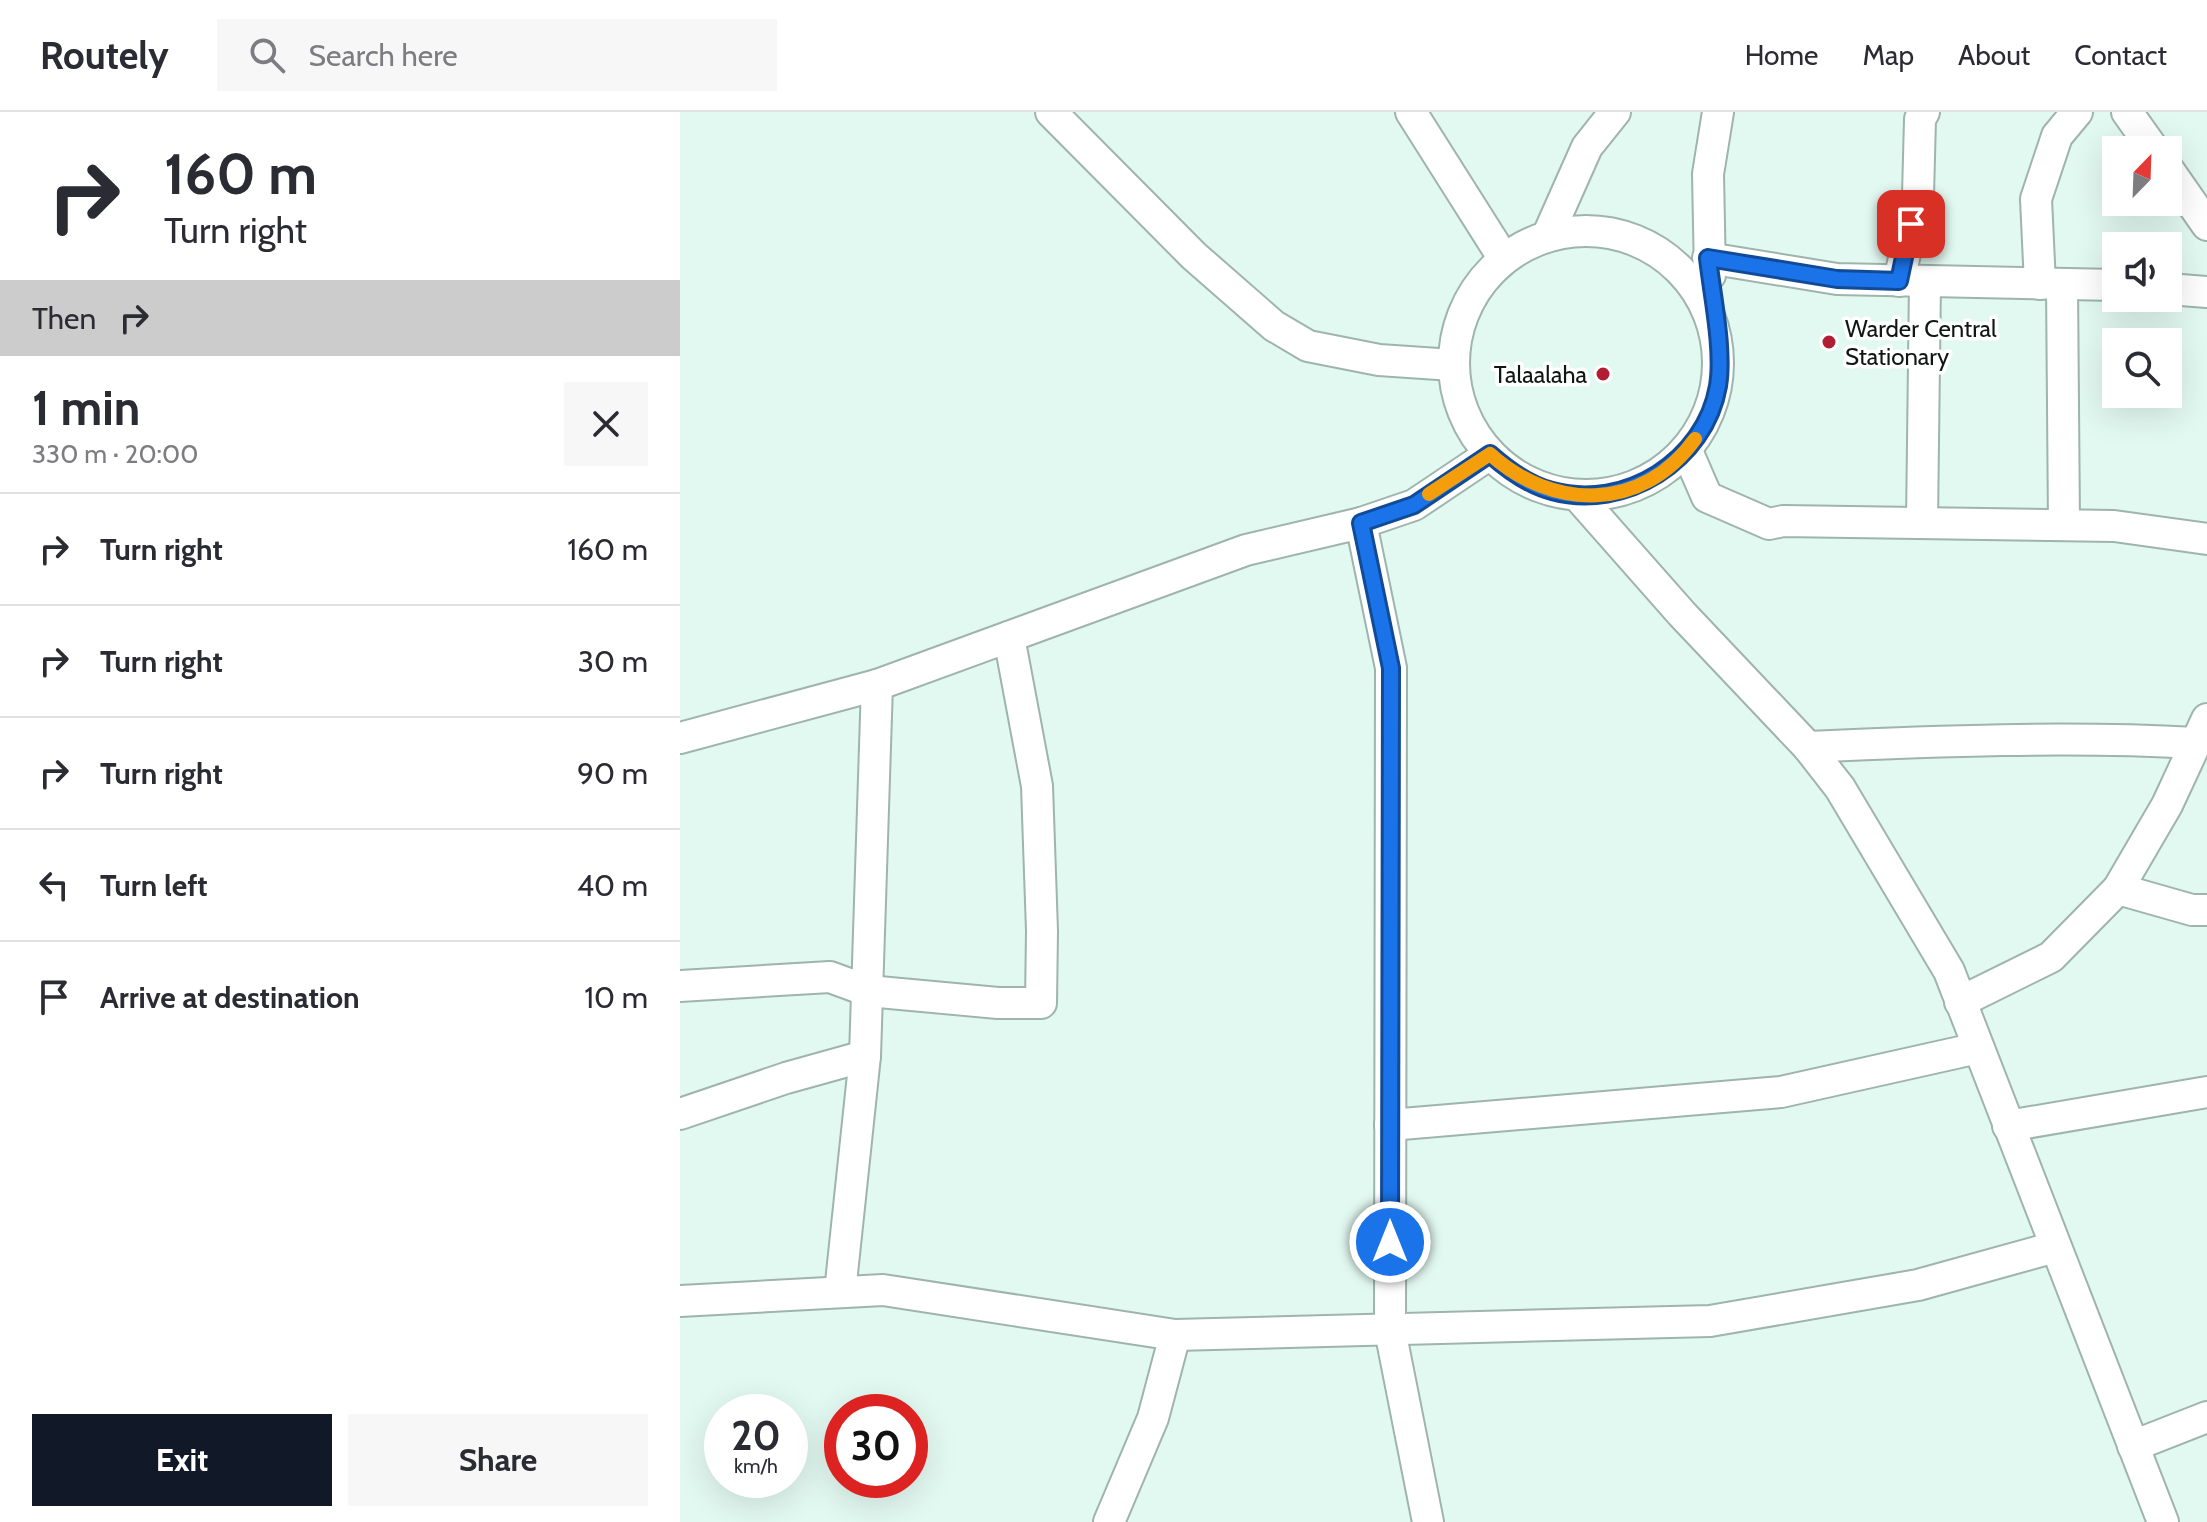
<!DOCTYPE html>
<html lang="en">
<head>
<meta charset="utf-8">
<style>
  :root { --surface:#fff; --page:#f7f7f7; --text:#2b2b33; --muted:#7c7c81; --line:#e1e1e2; --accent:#111827 }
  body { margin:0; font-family:Cabin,sans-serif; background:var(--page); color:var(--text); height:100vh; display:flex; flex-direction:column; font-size:30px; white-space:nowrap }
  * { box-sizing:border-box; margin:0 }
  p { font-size:26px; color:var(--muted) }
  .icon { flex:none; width:44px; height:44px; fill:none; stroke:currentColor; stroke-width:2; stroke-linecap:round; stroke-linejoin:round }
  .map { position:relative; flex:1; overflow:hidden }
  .panel { display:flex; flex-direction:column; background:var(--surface); width:680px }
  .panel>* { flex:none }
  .hud { background:#fff; color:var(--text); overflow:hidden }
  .needle { width:52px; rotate:23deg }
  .buttons { position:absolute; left:1422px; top:24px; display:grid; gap:16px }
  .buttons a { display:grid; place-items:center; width:80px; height:80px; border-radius:0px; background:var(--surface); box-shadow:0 8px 32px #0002; font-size:40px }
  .speed { position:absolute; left:24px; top:1282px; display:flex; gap:16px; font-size:40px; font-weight:700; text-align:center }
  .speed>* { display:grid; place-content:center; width:104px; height:104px; border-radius:50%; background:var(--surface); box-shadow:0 8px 32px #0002; line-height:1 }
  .speed small { font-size:20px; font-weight:400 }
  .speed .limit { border:12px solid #d22; background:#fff; color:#111 }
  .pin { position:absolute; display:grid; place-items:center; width:68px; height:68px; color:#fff; margin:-34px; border-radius:16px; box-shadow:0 4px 12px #0006 }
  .me { position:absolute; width:88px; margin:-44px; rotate:0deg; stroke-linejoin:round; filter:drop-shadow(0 0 6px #0008) }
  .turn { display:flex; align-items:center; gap:28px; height:168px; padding:0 32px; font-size:36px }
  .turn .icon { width:104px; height:104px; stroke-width:2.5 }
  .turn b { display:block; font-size:56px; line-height:68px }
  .then { display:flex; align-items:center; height:76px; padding:0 32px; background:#0003; gap:16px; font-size:30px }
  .round { display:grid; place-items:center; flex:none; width:84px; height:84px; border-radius:0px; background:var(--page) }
  .overview { display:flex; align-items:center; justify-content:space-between; height:136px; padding:0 32px }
  h1 { font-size:48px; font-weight:700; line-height:60px }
  .cta { display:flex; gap:16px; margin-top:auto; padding:16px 32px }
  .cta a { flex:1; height:92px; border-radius:0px; background:var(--accent); color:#fff; font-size:32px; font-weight:700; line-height:92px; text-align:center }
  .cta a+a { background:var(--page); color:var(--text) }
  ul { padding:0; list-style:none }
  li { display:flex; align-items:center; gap:24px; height:112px; padding:0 32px; border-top:2px solid var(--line) }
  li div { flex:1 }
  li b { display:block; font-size:30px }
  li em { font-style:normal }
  header { display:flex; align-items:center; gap:48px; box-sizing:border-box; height:112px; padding:0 40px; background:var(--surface); border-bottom:2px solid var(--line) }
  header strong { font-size:38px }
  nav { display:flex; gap:44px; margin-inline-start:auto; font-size:28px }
  .search { width:560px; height:72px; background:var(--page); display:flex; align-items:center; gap:20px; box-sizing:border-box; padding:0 28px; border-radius:0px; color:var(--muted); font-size:30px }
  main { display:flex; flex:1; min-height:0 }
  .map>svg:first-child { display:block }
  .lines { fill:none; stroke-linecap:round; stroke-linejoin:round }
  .minor-casing { stroke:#9eb4ac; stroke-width:34 }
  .minor { stroke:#fff; stroke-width:30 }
  .route-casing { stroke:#114b97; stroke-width:20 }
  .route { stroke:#1a73e8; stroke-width:14 }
  .slow { stroke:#f59e0b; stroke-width:14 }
  .poi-dot { fill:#b11e34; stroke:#fff; stroke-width:3 }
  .labels { text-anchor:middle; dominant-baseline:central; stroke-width:7; stroke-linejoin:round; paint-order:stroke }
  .poi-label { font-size:24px; fill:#0f1715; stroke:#fff; text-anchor:start }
</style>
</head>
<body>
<header>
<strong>Routely</strong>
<div class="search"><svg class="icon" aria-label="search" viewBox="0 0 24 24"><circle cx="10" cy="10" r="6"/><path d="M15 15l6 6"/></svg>Search here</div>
<nav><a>Home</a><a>Map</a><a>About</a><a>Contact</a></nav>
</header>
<main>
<section class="panel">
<div class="hud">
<div class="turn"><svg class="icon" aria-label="right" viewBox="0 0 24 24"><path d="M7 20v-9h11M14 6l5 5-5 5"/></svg><div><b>160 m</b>Turn right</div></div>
<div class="then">Then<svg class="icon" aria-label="right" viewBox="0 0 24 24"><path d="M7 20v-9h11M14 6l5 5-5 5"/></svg></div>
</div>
<div class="overview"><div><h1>1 min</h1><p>330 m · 20:00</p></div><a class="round"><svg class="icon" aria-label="close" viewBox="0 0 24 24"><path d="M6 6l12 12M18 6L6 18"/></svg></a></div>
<ul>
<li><svg class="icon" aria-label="right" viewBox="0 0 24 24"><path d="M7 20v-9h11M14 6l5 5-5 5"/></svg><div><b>Turn right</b></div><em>160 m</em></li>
<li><svg class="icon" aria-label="right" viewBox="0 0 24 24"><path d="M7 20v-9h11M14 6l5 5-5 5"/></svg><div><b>Turn right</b></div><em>30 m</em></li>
<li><svg class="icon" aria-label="right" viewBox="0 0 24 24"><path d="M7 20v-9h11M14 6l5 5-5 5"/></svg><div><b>Turn right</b></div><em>90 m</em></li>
<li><svg class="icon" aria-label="left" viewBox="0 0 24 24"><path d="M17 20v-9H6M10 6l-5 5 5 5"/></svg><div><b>Turn left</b></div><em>40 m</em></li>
<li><svg class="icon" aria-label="arrive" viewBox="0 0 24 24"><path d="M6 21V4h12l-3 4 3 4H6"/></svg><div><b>Arrive at destination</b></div><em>10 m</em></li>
</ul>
<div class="cta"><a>Exit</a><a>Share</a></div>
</section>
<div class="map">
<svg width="1527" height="1410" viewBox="0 0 1527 1410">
  <rect width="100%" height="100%" fill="#e2f9f1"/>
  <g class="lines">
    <defs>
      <g id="minor">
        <polyline points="371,0 514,144 594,214 628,234 699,248 773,253"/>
        <polyline points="731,0 824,147"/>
        <polyline points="1447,0 1474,38"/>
        <polyline points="1488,57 1527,113"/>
        <circle cx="906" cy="251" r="132"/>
        <polyline points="867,125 907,35 935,0"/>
        <polyline points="1028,146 1157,167 1436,173"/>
        <polyline points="1030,163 1028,62 1038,0"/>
        <polyline points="1219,169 1238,83 1240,7 1244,0"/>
        <polyline points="1360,172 1356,87 1377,24 1397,0"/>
        <polyline points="1382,172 1384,413"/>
        <polyline points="1488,177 1527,180"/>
        <polyline points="1007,339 1027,385 1089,412 1103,409 1434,414 1527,427"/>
        <polyline points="897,383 1002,502 1128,635 1160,676 1269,859 1483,1410"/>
        <polyline points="681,411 711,556 710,1218 748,1410"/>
        <polyline points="1242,411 1245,169"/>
        <polyline points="0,626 197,573 566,438 681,411 734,393 810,342"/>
        <path d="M 1128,635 C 1257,629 1387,624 1516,631"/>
        <polyline points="1438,777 1512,798 1527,798"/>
        <polyline points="0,874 150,865 188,879 318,891 361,891 362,819 357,674 329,525"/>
        <polyline points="1280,890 1371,845 1438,777 1487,693 1527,607"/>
        <polyline points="0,1002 106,966 185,944"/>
        <polyline points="710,1013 1101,980 1298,936"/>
        <polyline points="1328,1014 1527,980"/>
        <polyline points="160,1180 185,944 197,573"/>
        <polyline points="0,1189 203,1178 495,1223 1030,1209 1238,1173 1375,1135"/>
        <polyline points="1453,1334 1527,1305"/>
        <polyline points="429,1410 473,1306 495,1223"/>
      </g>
    </defs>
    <use href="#minor" class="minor-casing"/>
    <use href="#minor" class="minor"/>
  </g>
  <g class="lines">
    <defs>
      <path id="route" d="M 710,1130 L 711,556 L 681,411 L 734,393 L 810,342 C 828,358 848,373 872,379 C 945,399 1025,349 1038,274 C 1044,237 1032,183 1028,146 L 1157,167 L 1219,169 L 1231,112"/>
    </defs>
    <use href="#route" class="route-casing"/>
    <use href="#route" class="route"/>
    <path class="slow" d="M 749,382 L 810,342 C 873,399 963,400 1015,327"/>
  </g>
  <g class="poi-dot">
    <circle cx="1149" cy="230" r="8"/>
    <circle cx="923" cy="262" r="8"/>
  </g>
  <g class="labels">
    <g class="poi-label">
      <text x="1165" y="216">Warder Central<tspan x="1165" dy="28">Stationary</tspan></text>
      <text x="907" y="262" text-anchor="end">Talaalaha</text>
    </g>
  </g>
</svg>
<div class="buttons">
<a><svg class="needle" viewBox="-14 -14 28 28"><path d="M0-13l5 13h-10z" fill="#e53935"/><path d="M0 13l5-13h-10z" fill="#7c7c81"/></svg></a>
<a><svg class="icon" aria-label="sound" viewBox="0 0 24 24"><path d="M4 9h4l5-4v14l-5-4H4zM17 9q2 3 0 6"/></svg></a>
<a><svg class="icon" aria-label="search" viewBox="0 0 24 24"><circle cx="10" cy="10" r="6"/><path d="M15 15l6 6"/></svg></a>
</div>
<div class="speed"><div>20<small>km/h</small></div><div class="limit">30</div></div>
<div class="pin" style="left:1231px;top:112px;background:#d93025"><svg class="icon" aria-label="arrive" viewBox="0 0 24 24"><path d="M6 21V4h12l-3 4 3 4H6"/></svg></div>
<svg class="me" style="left:710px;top:1130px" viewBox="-20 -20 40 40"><circle r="17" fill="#1a73e8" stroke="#fff" stroke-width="3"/><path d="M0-11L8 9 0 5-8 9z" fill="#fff"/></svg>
</div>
</main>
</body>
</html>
